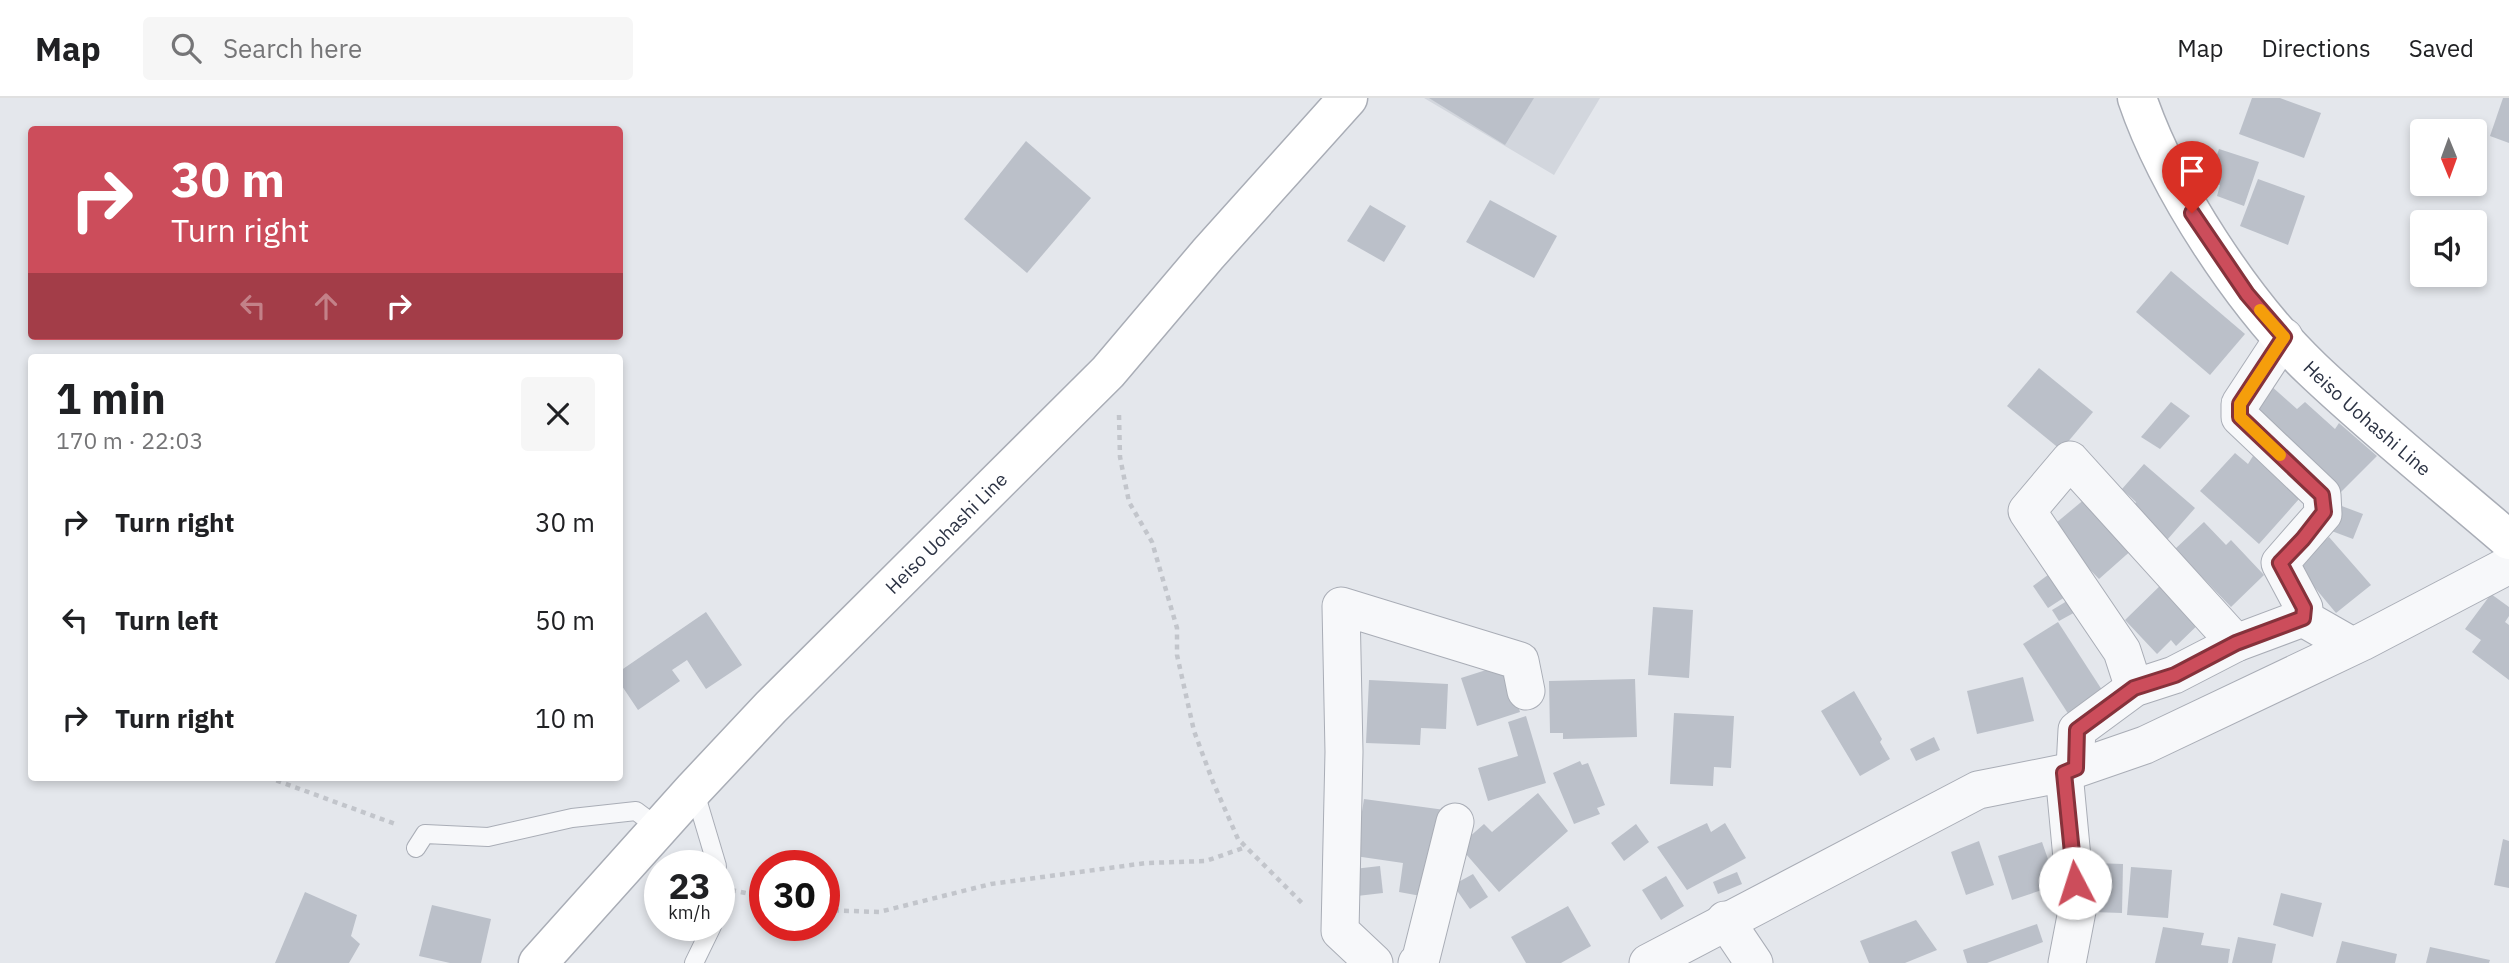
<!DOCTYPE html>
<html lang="en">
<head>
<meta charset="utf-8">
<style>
  :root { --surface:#fff; --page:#f6f6f6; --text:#202124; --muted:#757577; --line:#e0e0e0 }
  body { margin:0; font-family:"IBM Plex Sans",sans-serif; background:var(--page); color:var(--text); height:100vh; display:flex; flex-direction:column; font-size:26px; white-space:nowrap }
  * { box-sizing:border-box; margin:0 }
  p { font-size:23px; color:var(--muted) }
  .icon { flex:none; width:38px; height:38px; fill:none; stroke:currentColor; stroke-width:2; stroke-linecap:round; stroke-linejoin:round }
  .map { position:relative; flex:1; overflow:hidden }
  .sheet { position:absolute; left:28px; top:256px; width:595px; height:427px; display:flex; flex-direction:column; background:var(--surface); border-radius:7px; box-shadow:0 4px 10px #0003 }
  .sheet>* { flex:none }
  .banner { position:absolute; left:28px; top:28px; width:595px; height:214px; border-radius:7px; box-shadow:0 4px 10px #0003; background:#cc4d5b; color:#fff; overflow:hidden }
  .needle { width:46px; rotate:179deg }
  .fabs { position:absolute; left:2410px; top:21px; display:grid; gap:14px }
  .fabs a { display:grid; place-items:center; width:77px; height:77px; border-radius:7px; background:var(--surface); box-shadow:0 4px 10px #0003; font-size:35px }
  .speed { position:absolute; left:644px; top:752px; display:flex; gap:14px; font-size:35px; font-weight:700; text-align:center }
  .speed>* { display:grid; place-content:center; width:91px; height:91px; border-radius:50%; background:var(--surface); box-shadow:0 4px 10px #0003; line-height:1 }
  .speed small { font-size:18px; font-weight:400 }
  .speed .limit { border:10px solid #d22; background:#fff; color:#111 }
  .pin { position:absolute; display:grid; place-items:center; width:60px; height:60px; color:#fff; margin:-72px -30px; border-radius:50% 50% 50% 0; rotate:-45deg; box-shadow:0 0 7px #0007 }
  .pin .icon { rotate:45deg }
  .me { position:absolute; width:77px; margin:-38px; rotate:355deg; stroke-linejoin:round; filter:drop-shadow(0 0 5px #0008) }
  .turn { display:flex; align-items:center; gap:24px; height:147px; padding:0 28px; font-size:32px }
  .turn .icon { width:91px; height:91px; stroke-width:2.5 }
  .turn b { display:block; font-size:49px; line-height:60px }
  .lanes { display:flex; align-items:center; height:66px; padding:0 28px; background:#0003; justify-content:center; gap:35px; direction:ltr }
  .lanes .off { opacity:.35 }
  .round { display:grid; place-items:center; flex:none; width:74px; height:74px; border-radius:7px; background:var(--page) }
  .overview { display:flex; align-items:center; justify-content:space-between; height:119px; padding:0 28px }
  h1 { font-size:42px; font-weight:700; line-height:52px }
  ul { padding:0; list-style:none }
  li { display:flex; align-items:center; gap:21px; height:98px; padding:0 28px }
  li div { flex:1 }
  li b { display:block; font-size:26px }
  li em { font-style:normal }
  header { display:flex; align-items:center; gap:42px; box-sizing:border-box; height:98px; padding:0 35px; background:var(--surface); border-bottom:2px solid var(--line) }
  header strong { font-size:33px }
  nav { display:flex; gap:38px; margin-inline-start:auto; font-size:24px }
  .search { width:490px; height:63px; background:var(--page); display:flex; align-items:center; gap:18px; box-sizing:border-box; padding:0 24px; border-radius:7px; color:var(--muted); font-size:26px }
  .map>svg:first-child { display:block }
  .built { fill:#d2d6dd }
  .building { fill:#bbc0c9 }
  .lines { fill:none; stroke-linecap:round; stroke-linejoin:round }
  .lane-casing { stroke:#a9adb6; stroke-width:20 }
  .street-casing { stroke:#a9adb6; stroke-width:39 }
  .secondary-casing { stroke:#a9adb6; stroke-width:41 }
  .path { stroke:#c2c5cb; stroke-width:4.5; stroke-dasharray:5 5; stroke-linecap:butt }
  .lane { stroke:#f7f8fa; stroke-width:18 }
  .street { stroke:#f7f8fa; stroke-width:37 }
  .secondary { stroke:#fff; stroke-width:38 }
  .route-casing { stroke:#85323b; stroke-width:18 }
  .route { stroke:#cc4d5b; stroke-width:12 }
  .slow { stroke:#f59e0b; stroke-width:12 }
  .labels { text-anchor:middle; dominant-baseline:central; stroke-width:7; stroke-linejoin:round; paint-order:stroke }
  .street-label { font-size:19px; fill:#2c3344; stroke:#f4f6f9 }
</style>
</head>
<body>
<header>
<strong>Map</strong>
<div class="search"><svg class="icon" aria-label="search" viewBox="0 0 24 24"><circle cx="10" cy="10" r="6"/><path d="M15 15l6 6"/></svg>Search here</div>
<nav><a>Map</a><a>Directions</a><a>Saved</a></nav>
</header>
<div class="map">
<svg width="2509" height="865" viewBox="0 0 2509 865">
  <rect width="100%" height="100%" fill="#e4e7ec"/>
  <polygon class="built" points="1424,0 1600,0 1554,77"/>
  <g class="building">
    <polygon points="1429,0 1534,0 1505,47"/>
    <polygon points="2252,0 2280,0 2321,15 2304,60 2239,36"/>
    <polygon points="2503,0 2509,0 2509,45 2490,38"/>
    <polygon points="1026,43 1091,100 1027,175 964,121"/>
    <polygon points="2219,51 2259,64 2244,108 2217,98 2220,87 2208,83"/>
    <polygon points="2258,81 2305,98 2288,147 2240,128"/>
    <polygon points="1490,102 1557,138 1534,180 1466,144"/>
    <polygon points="1370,107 1406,128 1384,164 1347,143"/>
    <polygon points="2171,173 2245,236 2210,277 2136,214"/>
    <polygon points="2039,270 2093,314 2061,352 2007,308"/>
    <polygon points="2270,287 2297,311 2305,304 2335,331 2339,325 2377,358 2337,398 2249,313"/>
    <polygon points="2171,304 2190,318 2160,351 2141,339"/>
    <polygon points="2235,355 2248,366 2253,358 2299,401 2259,446 2200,393"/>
    <polygon points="2144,366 2195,410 2167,442 2132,412 2136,404 2122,391"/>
    <polygon points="2086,400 2134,450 2099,481 2050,430"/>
    <polygon points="2339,407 2363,416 2353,441 2329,432"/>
    <polygon points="2204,424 2226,447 2231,442 2264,477 2231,509 2175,451"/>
    <polygon points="2329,439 2371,487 2336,515 2296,467"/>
    <polygon points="2052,474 2068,497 2048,510 2033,488"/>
    <polygon points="2167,481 2205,520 2176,548 2171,542 2157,556 2125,522"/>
    <polygon points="2491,496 2509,509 2509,518 2505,524 2509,527 2509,582 2472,554 2481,542 2465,531"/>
    <polygon points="2072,500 2079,512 2059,523 2052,512"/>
    <polygon points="1653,509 1693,512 1689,580 1648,577"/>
    <polygon points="706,514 742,567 706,591 687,562 672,572 680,583 638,612 620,585 620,573"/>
    <polygon points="2058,524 2104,595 2069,617 2023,546"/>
    <polygon points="1505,566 1520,614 1477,628 1461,580"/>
    <polygon points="2023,579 2034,623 1977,636 1967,593"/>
    <polygon points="1635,581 1637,639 1563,641 1563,635 1550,635 1549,583"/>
    <polygon points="1369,582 1448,586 1446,631 1421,630 1420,647 1366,645"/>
    <polygon points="1854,593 1882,641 1880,644 1890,661 1860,678 1821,613"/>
    <polygon points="1674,615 1734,618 1731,670 1714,669 1713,688 1670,686"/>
    <polygon points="1526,618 1546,685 1488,703 1478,670 1518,658 1508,624"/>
    <polygon points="1934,639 1940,652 1916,663 1910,651"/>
    <polygon points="1580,663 1582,667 1588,665 1605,707 1597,710 1600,716 1574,726 1553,675"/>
    <polygon points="1538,695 1568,733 1499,794 1459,748 1484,726 1492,734"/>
    <polygon points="1364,701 1445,712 1432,800 1399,794 1403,765 1355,758"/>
    <polygon points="1707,725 1711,734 1725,725 1746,760 1687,792 1657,749"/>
    <polygon points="1636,726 1649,744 1624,763 1611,745"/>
    <polygon points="2503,741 2509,743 2509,790 2494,787"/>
    <polygon points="1979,743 1994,787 1966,797 1951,754"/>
    <polygon points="2042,744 2057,787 2012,802 1998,758"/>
    <polygon points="2094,765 2123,766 2122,815 2092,814"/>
    <polygon points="1380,768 1383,795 1357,798 1354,771"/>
    <polygon points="2131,769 2172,772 2168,820 2127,817"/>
    <polygon points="1737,774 1742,786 1718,796 1713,784"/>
    <polygon points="1473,776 1488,799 1470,811 1453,787"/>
    <polygon points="1666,778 1684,808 1661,822 1642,792"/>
    <polygon points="305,794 357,817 351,838 360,846 349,865 275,865"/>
    <polygon points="2281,795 2322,805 2313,839 2273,827"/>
    <polygon points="432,807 491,821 481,865 450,865 419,858"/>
    <polygon points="1568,808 1591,848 1561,865 1526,865 1511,839"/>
    <polygon points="1916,822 1937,852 1905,865 1869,865 1860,843"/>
    <polygon points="2037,826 2043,844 1987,865 1967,865 1963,852"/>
    <polygon points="2163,829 2204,835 2201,847 2230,851 2228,865 2155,865"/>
    <polygon points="2238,839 2276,846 2272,865 2232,865"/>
    <polygon points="2342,843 2397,856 2395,865 2336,865"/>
    <polygon points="2430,849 2490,862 2489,865 2426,865"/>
  </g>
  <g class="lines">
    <defs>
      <g id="lane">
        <polyline points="694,691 717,768"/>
        <polyline points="416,750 425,736 488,739 572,720 636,713 660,731"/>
        <polyline points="694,865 712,828"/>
      </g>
      <g id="street">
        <polyline points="2284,239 2240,306 2240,319 2322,397 2323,416 2280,465 2304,510 2303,520 2352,548"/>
        <polyline points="2134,590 2122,553 2027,413 2070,362 2236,545"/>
        <polyline points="2075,670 2077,632 2134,590 2174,577 2236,545 2303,520"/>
        <polyline points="2064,675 2077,813 2067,865"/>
        <polyline points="1725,822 1754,865"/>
        <polyline points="1374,865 1340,833 1344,654 1341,508 1520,563 1526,593"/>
        <polyline points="1417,865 1420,864 1455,724"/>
        <polyline points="1648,865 1978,692 2064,675 2145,647 2362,544 2509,467"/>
      </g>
      <g id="secondary">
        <path id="s1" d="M 2137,0 C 2168,91 2243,205 2312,271 C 2374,330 2444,386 2509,442"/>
        <path id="s2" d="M 538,865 L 694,691 L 771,609 L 1108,274 L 1208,156 L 1348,0"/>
      </g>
    </defs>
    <use href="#lane" class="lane-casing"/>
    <use href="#street" class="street-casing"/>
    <use href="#secondary" class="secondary-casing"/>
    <g class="path">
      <polyline points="1119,317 1120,359 1129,404 1152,444 1177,530 1177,557 1194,633 1213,684 1238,741 1303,806"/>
      <polyline points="267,679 398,727"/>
      <polyline points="731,792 765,799"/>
      <polyline points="824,812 879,814 991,786 1146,765 1206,763 1246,749"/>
    </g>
    <use href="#lane" class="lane"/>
    <use href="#street" class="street"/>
    <use href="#secondary" class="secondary"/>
  </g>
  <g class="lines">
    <defs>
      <polyline id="route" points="2075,785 2064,675 2076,670 2077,632 2134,590 2175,577 2236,545 2303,520 2304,510 2280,465 2303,441 2324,414 2322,397 2240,319 2240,306 2284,239 2247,196 2192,115"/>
    </defs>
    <use href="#route" class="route-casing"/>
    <use href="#route" class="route"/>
    <polyline class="slow" points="2260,212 2284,239 2240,306 2240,319 2280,357"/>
  </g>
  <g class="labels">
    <g class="street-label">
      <text stroke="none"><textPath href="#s1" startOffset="399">Heiso Uohashi Line</textPath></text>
      <text stroke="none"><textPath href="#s2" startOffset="593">Heiso Uohashi Line</textPath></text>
    </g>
  </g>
</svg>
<div class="fabs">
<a><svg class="needle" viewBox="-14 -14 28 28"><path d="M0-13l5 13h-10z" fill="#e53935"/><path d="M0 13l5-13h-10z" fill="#757577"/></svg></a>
<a><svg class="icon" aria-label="sound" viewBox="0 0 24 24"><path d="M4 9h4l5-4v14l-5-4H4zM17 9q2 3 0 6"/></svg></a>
</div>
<div class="speed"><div>23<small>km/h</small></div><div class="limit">30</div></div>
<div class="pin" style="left:2192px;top:115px;background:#d93025"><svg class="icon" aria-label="arrive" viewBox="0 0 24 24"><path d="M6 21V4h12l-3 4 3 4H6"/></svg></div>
<svg class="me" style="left:2075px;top:785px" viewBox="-20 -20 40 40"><circle r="19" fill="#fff"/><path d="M0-13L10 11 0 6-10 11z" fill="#cc4d5b"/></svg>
<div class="banner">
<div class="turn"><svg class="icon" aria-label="right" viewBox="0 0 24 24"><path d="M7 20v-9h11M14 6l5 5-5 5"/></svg><div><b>30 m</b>Turn right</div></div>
<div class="lanes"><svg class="icon off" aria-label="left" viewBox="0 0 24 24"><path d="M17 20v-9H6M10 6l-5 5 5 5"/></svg><svg class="icon off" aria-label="ahead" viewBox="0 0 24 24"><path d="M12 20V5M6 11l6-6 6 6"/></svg><svg class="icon" aria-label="right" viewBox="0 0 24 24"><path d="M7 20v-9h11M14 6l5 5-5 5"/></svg></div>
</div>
<section class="sheet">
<div class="overview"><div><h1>1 min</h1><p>170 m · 22:03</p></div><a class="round"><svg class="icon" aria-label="close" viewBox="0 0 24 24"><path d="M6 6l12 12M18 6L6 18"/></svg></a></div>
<ul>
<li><svg class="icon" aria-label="right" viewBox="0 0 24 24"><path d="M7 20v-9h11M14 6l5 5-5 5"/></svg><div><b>Turn right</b></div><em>30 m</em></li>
<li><svg class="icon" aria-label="left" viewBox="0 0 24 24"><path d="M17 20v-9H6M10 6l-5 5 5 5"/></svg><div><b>Turn left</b></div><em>50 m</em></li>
<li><svg class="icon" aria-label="right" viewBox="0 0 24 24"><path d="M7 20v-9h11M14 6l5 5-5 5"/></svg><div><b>Turn right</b></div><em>10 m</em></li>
</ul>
</section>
</div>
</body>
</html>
